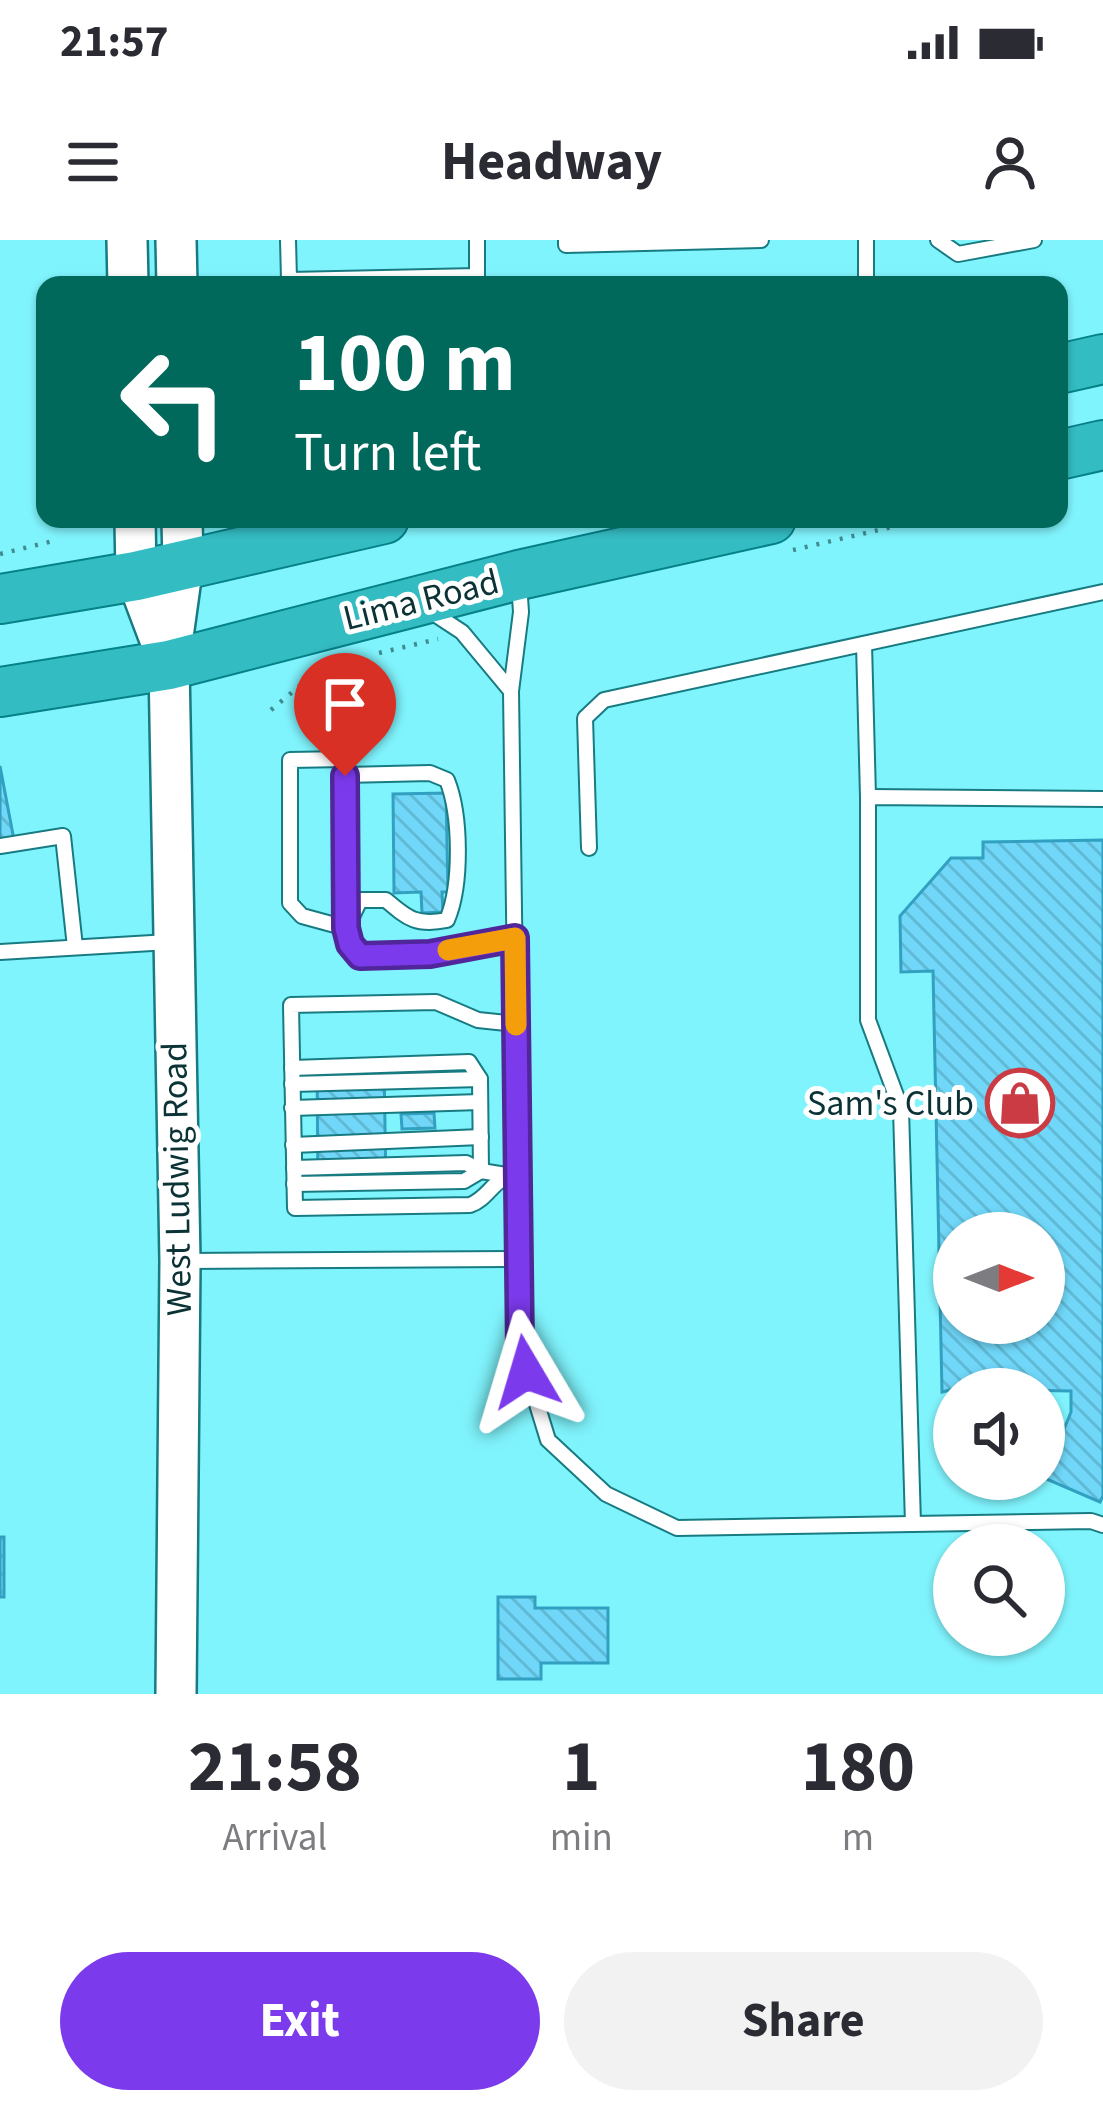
<!DOCTYPE html>
<html lang="en">
<head>
<meta charset="utf-8">
<style>
  :root { --surface:#fff; --page:#f2f2f3; --text:#2b2b33; --muted:#7c7c81; --accent:#7c3aed }
  body { margin:0; font-family:"Source Sans 3",sans-serif; background:var(--page); color:var(--text); height:100vh; display:flex; flex-direction:column; font-size:45px; white-space:nowrap }
  * { box-sizing:border-box; margin:0 }
  p { font-size:39px; color:var(--muted) }
  .icon { flex:none; width:66px; height:66px; fill:none; stroke:currentColor; stroke-width:2; stroke-linecap:round; stroke-linejoin:round }
  .map { position:relative; height:1454px; overflow:hidden }
  .drawer { display:flex; flex-direction:column; background:var(--surface); flex:1 }
  .drawer>* { flex:none }
  .top-card { position:absolute; left:36px; top:36px; width:1032px; height:252px; border-radius:24px; box-shadow:0 3px 9px #0004; background:#00695c; color:#fff; overflow:hidden }
  .needle { width:78px; rotate:90deg }
  .buttons { position:absolute; left:933px; top:972px; display:grid; gap:24px }
  .buttons a { display:grid; place-items:center; width:132px; height:132px; border-radius:50%; background:var(--surface); box-shadow:0 3px 9px #0004; font-size:60px }
  .pin { position:absolute; display:grid; place-items:center; width:102px; height:102px; color:#fff; margin:-123px -51px; border-radius:50% 50% 50% 0; rotate:-45deg; box-shadow:0 0 12px #0007 }
  .pin .icon { rotate:45deg }
  .me { position:absolute; width:132px; margin:-66px; rotate:353deg; stroke-linejoin:round; filter:drop-shadow(0 0 9px #0008) }
  .turn { display:flex; align-items:center; gap:42px; height:252px; padding:0 60px; font-size:54px }
  .turn .icon { width:156px; height:156px; stroke-width:2.5 }
  .turn b { display:block; font-size:84px; line-height:102px }
  .eta { display:flex; justify-content:space-evenly; align-items:center; height:204px; text-align:center }
  .eta b { font-size:72px; font-weight:700; line-height:84px }
  .action { display:flex; gap:24px; margin-top:auto; padding:24px 60px }
  .action a { flex:1; height:138px; border-radius:72px; background:var(--accent); color:#fff; font-size:48px; font-weight:700; line-height:138px; text-align:center }
  .action a+a { background:var(--page); color:var(--text) }
  .status { display:flex; justify-content:space-between; align-items:center; height:84px; padding:0 60px; background:var(--surface); direction:ltr }
  .status svg { height:33px; fill:currentColor }
  header { display:flex; justify-content:space-between; align-items:center; height:156px; padding:0 60px; background:var(--surface); font-size:54px; font-weight:700 }
  .map>svg:first-child { display:block }
  .building { fill:url(#building-back-hatch); stroke:#32a0c0; stroke-width:3; fill-rule:evenodd }
  .lines { fill:none; stroke-linecap:round; stroke-linejoin:round }
  .service-casing { stroke:#187b82; stroke-width:18 }
  .secondary-casing { stroke:#187b82; stroke-width:44 }
  .trunk-casing { stroke:#058188; stroke-width:52 }
  .path { stroke:#418c91; stroke-width:4.5; stroke-dasharray:3 9; stroke-linecap:butt }
  .service { stroke:#fff; stroke-width:14 }
  .secondary { stroke:#fff; stroke-width:39 }
  .trunk { stroke:#34bcc3; stroke-width:48 }
  .route-casing { stroke:#51269a; stroke-width:30 }
  .route { stroke:#7c3aed; stroke-width:21 }
  .slow { stroke:#f59e0b; stroke-width:21 }
  .labels { text-anchor:middle; dominant-baseline:central; stroke-width:10; stroke-linejoin:round; paint-order:stroke }
  .street-label { font-size:36px; fill:#0b3235; stroke:#fff }
  .poi-label { font-size:36px; fill:#0b3235; stroke:#fff; text-anchor:end }
</style>
</head>
<body>
<div class="status"><b>21:57</b><svg viewBox="0 0 49 12"><path d="M0 12V9h3v3zM5 12V6h3v6zM10 12V3h3v9zM15 12V0h3v12zM26 1h20v11H26zM47 4h2v5h-2z"/></svg></div>
<header><svg class="icon" aria-label="menu" viewBox="0 0 24 24"><path d="M4 6h16M4 12h16M4 18h16"/></svg>Headway<svg class="icon" aria-label="person" viewBox="0 0 24 24"><circle cx="12" cy="8" r="4"/><path d="M4 21q1-7 8-7t8 7"/></svg></header>
<div class="map">
<svg width="1103" height="1454" viewBox="0 0 1103 1454">
  <defs>
    <pattern id="building-back-hatch" width="6" height="6" patternUnits="userSpaceOnUse" patternTransform="scale(3)"><rect width="6" height="6" fill="#70d7f8"/><path d="M-1 5l2 2M0 0l6 6M5-1l2 2" fill="none" stroke="#60b9d5"/></pattern>
  </defs>
  <rect width="100%" height="100%" fill="#80f4fd"/>
  <g class="building">
    <polygon points="0,526 14,600 0,602"/>
    <polygon points="446,553 448,652 442,652 443,672 422,673 421,652 394,653 393,554"/>
    <path d="M 1103,600 L 1103,1256 L 1100,1262 L 1044,1238 L 1071,1172 L 1071,1151 L 954,1149 L 942,1152 L 933,731 L 901,732 L 900,676 L 951,618 L 983,618 L 983,602 ZM 954,993 L 1044,993 L 1044,1083 L 954,1083 Z"/>
    <polygon points="317,822 384,822 386,949 318,950"/>
    <polygon points="434,873 435,888 402,889 401,874"/>
    <rect x="0" y="1297" width="4" height="60"/>
    <polygon points="498,1357 535,1357 535,1368 608,1368 608,1423 541,1423 541,1439 498,1439"/>
  </g>
  <g class="lines">
    <defs>
      <g id="service">
        <polyline points="288,0 289,40 477,36 477,0"/>
        <polyline points="566,0 566,5 761,0"/>
        <polyline points="938,0 958,14 1034,0"/>
        <polyline points="866,45 866,0"/>
        <polyline points="519,343 521,372 511,451 520,1109 548,1200 606,1254 677,1288 1091,1281 1103,1285"/>
        <polyline points="430,371 462,392 511,451"/>
        <polyline points="864,404 868,557"/>
        <path d="M 345,535 L 430,533 L 447,540 C 461,575 462,645 447,680 C 417,686 408,679 386,660 L 360,660 L 349,683"/>
        <polyline points="0,606 63,596 75,707"/>
        <polyline points="589,608 585,478 604,460 1103,352"/>
        <polyline points="346,688 344,519 290,520 290,663 302,676 346,688 350,704 360,716 431,714 515,697"/>
        <polyline points="0,712 169,702"/>
        <path d="M 516,784 L 478,780 L 436,762 L 291,765 L 295,968 L 470,965 C 490,958 494,935 518,935"/>
        <polyline points="292,828 469,822 480,839 481,931 506,935"/>
        <polyline points="292,844 480,839"/>
        <polyline points="292,868 480,862"/>
        <polyline points="293,905 481,897"/>
        <polyline points="294,928 466,923 481,931"/>
        <polyline points="294,944 464,941 481,931"/>
        <polyline points="185,1021 519,1019"/>
        <polyline points="913,1284 901,869 868,780 868,557 1103,559"/>
      </g>
      <g id="secondary">
        <polyline points="127,0 128,45"/>
        <polyline points="176,0 177,45"/>
        <polyline points="135,279 136,336 167,418"/>
        <polyline points="176,1454 180,1021 169,425 183,324 182,279"/>
      </g>
      <g id="trunk">
        <polyline points="1059,129 1103,119"/>
        <polyline points="1059,215 1103,205"/>
        <polyline points="0,359 136,336 384,279"/>
        <polyline points="0,452 169,425 519,335 771,279"/>
      </g>
    </defs>
    <use href="#service" class="service-casing"/>
    <use href="#secondary" class="secondary-casing"/>
    <use href="#trunk" class="trunk-casing"/>
    <g class="path">
      <polyline points="793,310 926,279"/>
      <polyline points="0,314 53,301"/>
      <polyline points="379,413 438,399"/>
      <polyline points="271,470 322,427"/>
    </g>
    <use href="#service" class="service"/>
    <use href="#secondary" class="secondary"/>
    <use href="#trunk" class="trunk"/>
  </g>
  <g class="lines">
    <defs>
      <polyline id="route" points="345,536 346,688 350,704 360,716 430,714 515,698 520,1109 526,1132"/>
    </defs>
    <use href="#route" class="route-casing"/>
    <use href="#route" class="route"/>
    <polyline class="slow" points="448,710 515,698 516,785"/>
  </g>
  <defs>
    <symbol id="shop-ring" viewBox="-11 -11 22 22"><circle r="9.5" fill="#fff" stroke="#cb3b44" stroke-width="1.5"/><path d="M-5-2.5h2.3a2.7 3.5 0 0 1 5.4 0H5L5.5 6h-11ZM-1.5-2.5h3a1.5 2.3 0 0 0-3 0Z" fill="#cb3b44"/></symbol>
  </defs>
  <g fill-rule="evenodd">
    <use href="#shop-ring" x="982" y="825" width="76" height="76"/>
  </g>
  <g class="labels">
    <g class="street-label">
      <text transform="translate(421 360) rotate(-14)">Lima Road</text>
      <text transform="translate(177 939) rotate(-91)">West Ludwig Road</text>
    </g>
    <g class="poi-label">
      <text x="974" y="863">Sam's Club</text>
    </g>
  </g>
</svg>
<div class="buttons">
<a><svg class="needle" viewBox="-14 -14 28 28"><path d="M0-13l5 13h-10z" fill="#e53935"/><path d="M0 13l5-13h-10z" fill="#7c7c81"/></svg></a>
<a><svg class="icon" aria-label="sound" viewBox="0 0 24 24"><path d="M4 9h4l5-4v14l-5-4H4zM17 9q2 3 0 6"/></svg></a>
<a><svg class="icon" aria-label="search" viewBox="0 0 24 24"><circle cx="10" cy="10" r="6"/><path d="M15 15l6 6"/></svg></a>
</div>
<div class="pin" style="left:345px;top:536px;background:#d93025"><svg class="icon" aria-label="arrive" viewBox="0 0 24 24"><path d="M6 21V4h12l-3 4 3 4H6"/></svg></div>
<svg class="me" style="left:526px;top:1132px" viewBox="-20 -20 40 40"><path d="M0-17L14 15 0 8-14 15z" fill="#7c3aed" stroke="#fff" stroke-width="4"/></svg>
<div class="top-card">
<div class="turn"><svg class="icon" aria-label="left" viewBox="0 0 24 24"><path d="M17 20v-9H6M10 6l-5 5 5 5"/></svg><div><b>100 m</b>Turn left</div></div>
</div>
</div>
<section class="drawer">
<div class="eta">
<div><b>21:58</b><p>Arrival</p></div>
<div><b>1</b><p>min</p></div>
<div><b>180</b><p>m</p></div>
</div>
<div class="action"><a>Exit</a><a>Share</a></div>
</section>
</body>
</html>
